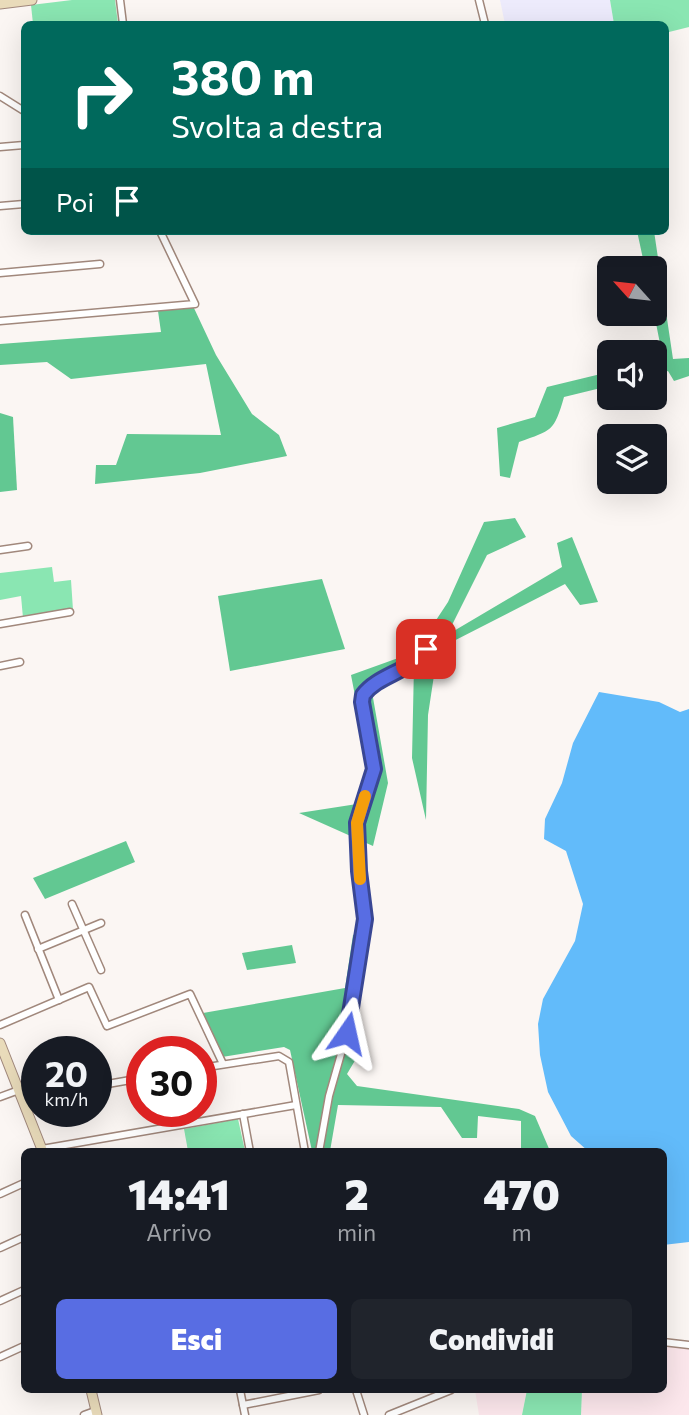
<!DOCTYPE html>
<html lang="it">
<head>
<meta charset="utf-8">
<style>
  :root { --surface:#171b24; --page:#20242c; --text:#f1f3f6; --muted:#9ea1a6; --accent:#586de3 }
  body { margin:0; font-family:Commissioner,sans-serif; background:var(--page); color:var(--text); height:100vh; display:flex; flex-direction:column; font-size:26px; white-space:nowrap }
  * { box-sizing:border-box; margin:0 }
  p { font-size:23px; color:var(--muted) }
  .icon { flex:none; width:38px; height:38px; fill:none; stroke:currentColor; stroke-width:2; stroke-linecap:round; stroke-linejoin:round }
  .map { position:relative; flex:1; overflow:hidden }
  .details { position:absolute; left:21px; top:1148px; width:646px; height:245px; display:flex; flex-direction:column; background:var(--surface); border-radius:10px; box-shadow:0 7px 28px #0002 }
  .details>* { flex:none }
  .hud { position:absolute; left:21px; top:21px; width:648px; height:214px; border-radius:10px; box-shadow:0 7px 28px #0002; background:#00695c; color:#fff; overflow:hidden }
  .needle { width:46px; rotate:297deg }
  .fabs { position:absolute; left:597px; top:256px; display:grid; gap:14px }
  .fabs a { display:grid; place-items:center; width:70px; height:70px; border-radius:10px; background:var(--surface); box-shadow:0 7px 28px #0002; font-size:35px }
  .speed { position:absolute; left:21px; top:1036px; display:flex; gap:14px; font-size:35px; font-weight:700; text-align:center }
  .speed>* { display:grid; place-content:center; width:91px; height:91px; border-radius:50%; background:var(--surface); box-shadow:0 7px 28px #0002; line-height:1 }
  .speed small { font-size:18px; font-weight:400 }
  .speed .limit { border:10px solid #d22; background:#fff; color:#111 }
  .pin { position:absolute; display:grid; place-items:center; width:60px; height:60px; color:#fff; margin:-30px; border-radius:14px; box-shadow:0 4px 10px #0006 }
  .me { position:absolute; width:77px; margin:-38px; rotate:11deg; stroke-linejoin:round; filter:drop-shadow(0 0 5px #0008) }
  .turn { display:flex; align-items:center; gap:24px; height:147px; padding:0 35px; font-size:32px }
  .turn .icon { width:91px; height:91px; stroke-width:2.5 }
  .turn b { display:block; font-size:49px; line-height:60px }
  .then { display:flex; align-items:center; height:66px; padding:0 35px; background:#0003; gap:14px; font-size:26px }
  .eta { display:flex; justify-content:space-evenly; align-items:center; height:119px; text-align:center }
  .eta b { font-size:42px; font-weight:800; line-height:49px }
  .cta { display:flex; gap:14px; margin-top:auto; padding:14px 35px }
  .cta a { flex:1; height:80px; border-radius:10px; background:var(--accent); color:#fff; font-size:28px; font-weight:800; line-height:80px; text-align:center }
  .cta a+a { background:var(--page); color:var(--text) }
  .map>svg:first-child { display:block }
  .commercial { fill:#fce7ec }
  .industrial { fill:#edebfc }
  .green { fill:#8ae6b2 }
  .forest { fill:#62c892 }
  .water { fill:#62bbfa }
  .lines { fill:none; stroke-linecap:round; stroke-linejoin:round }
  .street-casing { stroke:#a1887c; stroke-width:9 }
  .secondary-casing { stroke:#a1887c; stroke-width:11 }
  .street { stroke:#fff; stroke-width:6 }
  .secondary { stroke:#e9dbba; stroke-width:9 }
  .route-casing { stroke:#394794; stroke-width:18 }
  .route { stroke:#586de3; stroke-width:12 }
  .slow { stroke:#f59e0b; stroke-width:12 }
</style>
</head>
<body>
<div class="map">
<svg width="689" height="1415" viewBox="0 0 689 1415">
  <rect width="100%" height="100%" fill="#fbf6f3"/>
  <g class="commercial">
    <polygon points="663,1345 689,1348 689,1415 581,1415 582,1390 663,1390"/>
    <polygon points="475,1390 527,1390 522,1415 479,1415"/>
  </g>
  <polygon class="industrial" points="500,0 610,0 614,24 505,24"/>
  <g class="green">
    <polygon points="72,0 115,0 118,24 33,24 31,5"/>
    <polygon points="610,0 689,0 689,27 665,33 665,24 614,24"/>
    <polygon points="52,567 54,582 71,580 73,610 23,618 21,596 0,600 0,573"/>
    <polygon points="238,1119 245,1151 188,1151 184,1129"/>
    <polygon points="527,1390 582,1390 581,1415 522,1415"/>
  </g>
  <g class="forest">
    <polygon points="637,231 654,231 673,359 689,358 689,376 674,381 668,371 655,375 655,362 663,359 654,313 654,268 645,268"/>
    <polygon points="193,306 216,355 252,414 279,435 287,456 200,473 95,484 96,465 116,465 127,434 221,435 206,364 71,379 47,362 0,365 0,344 161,332 158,311"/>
    <path d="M 609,372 L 609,386 L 564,397 C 554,432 552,430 519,442 L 510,478 L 500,476 L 497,428 L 535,417 L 547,387 Z"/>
    <polygon points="0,413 13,417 17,490 0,492"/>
    <polygon points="515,518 526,537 487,555 447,635 562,567 557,543 572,537 598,602 580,605 565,584 438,649 428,715 426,820 412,758 414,665 372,692 388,783 373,846 299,813 357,804 367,783 369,768 351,675 415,652 448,602 484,522"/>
    <polygon points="322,579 345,649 230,671 218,596"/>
    <polygon points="126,841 135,862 45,899 33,878"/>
    <polygon points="363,931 354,984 354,1006 363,1032 363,1047 347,1074 357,1086 519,1109 535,1116 550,1151 521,1151 521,1121 478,1116 477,1138 462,1138 441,1107 338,1105 330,1151 312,1151 290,1050 284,1047 222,1057 203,1013 345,988 353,935"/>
    <polygon points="292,945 296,963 247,970 242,953"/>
  </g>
  <polygon class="water" points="599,692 659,702 680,712 689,709 689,1242 663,1245 663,1152 588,1151 571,1136 548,1092 540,1055 538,1024 543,999 575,941 583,904 566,851 544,839 545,819 562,783 573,743"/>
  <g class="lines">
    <defs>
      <g id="street">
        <polyline points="120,0 123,24"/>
        <polyline points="479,0 485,24"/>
        <polyline points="0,96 24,111"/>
        <polyline points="0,147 24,145"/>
        <polyline points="0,206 24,204"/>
        <polyline points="0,273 100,264"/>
        <polyline points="0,321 195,304 160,231"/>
        <polyline points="0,550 28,546"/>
        <polyline points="0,624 70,612"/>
        <polyline points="0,666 20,662"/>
        <polyline points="72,904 101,970"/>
        <polyline points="25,915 59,1000"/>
        <polyline points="38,949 101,923"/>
        <polyline points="0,1025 89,987 107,1026 190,994 223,1064"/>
        <polyline points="201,1068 279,1056 289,1062 305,1152"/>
        <polyline points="96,1086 142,1078"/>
        <polyline points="0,1097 19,1090"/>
        <polyline points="22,1099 37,1097"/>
        <polyline points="243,1114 250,1152"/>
        <polyline points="42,1149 296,1105"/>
        <path d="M 319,1152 L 329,1096 L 347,1033 L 365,919 L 359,871 L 357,823 L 374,769 L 363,695 C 380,674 409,673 426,649"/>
        <polyline points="0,1194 24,1183"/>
        <polyline points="0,1248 24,1237"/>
        <polyline points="0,1301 24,1290"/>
        <polyline points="663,1342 689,1345"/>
        <polyline points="0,1357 24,1346"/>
        <polyline points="240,1390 245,1415"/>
        <polyline points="356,1390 364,1415"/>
        <polyline points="243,1405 319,1390"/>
        <polyline points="84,1415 95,1411"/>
        <polyline points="389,1415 451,1390"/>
      </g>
      <g id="secondary">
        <polyline points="0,4 32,0"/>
        <polyline points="0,1043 43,1152"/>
        <polyline points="91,1390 97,1415"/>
      </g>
    </defs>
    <use href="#street" class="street-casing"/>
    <use href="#secondary" class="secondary-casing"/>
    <use href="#street" class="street"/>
    <use href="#secondary" class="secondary"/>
  </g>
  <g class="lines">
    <defs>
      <path id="route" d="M 347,1033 L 365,919 L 359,871 L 357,823 L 374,769 L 362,702 L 363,695 C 379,674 409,673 426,649"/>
    </defs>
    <use href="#route" class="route-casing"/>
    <use href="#route" class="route"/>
    <polyline class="slow" points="360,879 357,823 365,796"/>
  </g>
</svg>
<div class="fabs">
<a><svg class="needle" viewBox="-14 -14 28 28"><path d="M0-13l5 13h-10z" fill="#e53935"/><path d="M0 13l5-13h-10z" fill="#9ea1a6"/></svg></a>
<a><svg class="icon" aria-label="sound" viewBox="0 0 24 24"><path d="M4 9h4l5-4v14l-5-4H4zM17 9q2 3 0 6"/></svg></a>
<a><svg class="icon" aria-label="layers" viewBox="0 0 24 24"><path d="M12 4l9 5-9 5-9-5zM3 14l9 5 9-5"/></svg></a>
</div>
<div class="speed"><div>20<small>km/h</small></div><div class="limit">30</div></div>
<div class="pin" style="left:426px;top:649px;background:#d93025"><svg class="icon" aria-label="arrive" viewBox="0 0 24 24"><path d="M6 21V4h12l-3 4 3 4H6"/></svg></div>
<svg class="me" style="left:347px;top:1033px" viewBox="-20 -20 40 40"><path d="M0-17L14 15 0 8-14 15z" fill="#586de3" stroke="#fff" stroke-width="4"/></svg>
<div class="hud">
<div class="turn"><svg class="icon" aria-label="right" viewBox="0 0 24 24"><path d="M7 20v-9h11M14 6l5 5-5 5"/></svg><div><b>380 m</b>Svolta a destra</div></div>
<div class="then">Poi<svg class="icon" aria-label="arrive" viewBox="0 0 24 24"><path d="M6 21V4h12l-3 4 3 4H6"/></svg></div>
</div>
<section class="details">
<div class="eta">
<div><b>14:41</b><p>Arrivo</p></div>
<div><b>2</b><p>min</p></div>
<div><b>470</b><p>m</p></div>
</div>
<div class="cta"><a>Esci</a><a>Condividi</a></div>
</section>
</div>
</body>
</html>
